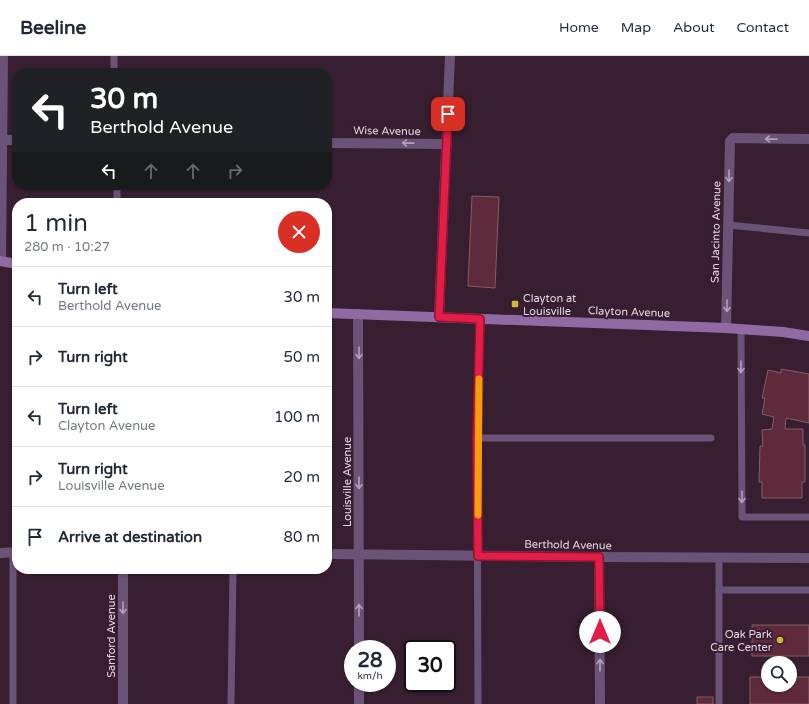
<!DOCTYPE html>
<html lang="en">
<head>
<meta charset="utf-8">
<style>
  :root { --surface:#fff; --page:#f2f2f3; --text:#1f2937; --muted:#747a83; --line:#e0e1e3 }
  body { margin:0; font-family:"Varela Round",sans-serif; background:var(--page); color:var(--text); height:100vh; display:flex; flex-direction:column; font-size:15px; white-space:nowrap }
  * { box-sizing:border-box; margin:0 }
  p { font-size:13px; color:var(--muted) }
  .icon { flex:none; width:22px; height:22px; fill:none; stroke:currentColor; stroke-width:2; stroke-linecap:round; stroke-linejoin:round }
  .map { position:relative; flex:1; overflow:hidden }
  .sheet { position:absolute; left:12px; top:142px; width:320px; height:376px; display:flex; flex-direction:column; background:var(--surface); border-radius:16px; box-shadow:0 1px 3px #0004 }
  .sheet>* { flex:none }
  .hud { position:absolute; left:12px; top:12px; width:320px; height:122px; border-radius:16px; box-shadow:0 1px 3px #0004; background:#202124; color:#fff; overflow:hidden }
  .fabs { position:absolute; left:761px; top:600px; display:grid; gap:8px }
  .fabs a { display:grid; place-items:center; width:36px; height:36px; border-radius:50%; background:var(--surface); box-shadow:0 1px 3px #0004; font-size:20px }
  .speed { position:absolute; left:344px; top:584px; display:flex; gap:8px; font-size:20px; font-weight:700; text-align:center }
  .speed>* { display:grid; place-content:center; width:52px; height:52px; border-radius:50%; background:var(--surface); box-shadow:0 1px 3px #0004; line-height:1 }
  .speed small { font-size:10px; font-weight:400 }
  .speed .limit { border:2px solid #111; border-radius:6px; background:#fff; color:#111 }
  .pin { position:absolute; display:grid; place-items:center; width:34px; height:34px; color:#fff; margin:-17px; border-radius:8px; box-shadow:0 2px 6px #0006 }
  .me { position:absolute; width:44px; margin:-22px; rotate:0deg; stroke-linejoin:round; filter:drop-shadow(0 0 3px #0008) }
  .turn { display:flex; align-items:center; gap:14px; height:84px; padding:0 12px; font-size:18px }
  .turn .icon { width:52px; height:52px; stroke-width:2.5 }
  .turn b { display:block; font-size:28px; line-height:34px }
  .lanes { display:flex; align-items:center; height:38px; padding:0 12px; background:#0003; justify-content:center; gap:20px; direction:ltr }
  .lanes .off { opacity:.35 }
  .round { display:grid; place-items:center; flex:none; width:42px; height:42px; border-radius:21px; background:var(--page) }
  .head { display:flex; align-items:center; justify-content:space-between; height:68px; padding:0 12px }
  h1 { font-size:24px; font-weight:600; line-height:30px }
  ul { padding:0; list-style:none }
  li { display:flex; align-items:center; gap:12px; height:60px; padding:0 12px; border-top:1px solid var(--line) }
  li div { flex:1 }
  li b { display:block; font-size:15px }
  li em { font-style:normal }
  header { display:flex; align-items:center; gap:24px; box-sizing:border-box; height:56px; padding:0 20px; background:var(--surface); border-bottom:1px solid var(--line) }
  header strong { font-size:19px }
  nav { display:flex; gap:22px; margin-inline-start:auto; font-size:14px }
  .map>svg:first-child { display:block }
  .building { fill:#5f2a3b; stroke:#825e67 }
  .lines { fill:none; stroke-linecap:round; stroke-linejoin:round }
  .lane { stroke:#6a5377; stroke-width:7 }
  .street { stroke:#6a5377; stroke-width:10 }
  .secondary { stroke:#906ba3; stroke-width:10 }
  .oneway { stroke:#b4a1b6 }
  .route-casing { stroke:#92132f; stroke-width:10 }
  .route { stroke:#e11d48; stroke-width:7 }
  .slow { stroke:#f59e0b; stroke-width:7 }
  .poi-dot { fill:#d0b837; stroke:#371e30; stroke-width:1.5 }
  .labels { text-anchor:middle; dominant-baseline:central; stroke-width:4; stroke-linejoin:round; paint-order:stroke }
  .street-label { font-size:11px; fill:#e6d5e0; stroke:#371e30 }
  .poi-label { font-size:11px; fill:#e6d5e0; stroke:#371e30; text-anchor:start }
</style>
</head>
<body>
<header>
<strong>Beeline</strong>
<nav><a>Home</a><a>Map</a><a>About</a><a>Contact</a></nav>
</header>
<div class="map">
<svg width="809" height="648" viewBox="0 0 809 648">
  <rect width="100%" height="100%" fill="#371e30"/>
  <g class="building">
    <polygon points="472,140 499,141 495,232 468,230"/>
    <polygon points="781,313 809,318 809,367 786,362 785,373 803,373 803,389 805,389 805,426 802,426 802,442 762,442 762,426 759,426 760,390 763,390 762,374 772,373 774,361 762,358 765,342 762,342 768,314 781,317"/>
    <rect x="752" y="569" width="57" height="31"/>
    <polygon points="750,621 768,621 768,629 790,629 790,621 809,621 809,648 750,648"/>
    <rect x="697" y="641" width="16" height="7"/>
  </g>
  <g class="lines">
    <g class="lane">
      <polyline points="114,0 114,17"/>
      <polyline points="117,147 117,129"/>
      <polyline points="728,169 809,177"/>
      <polyline points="741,272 742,461 809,461"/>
      <polyline points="477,382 711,382"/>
      <polyline points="719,534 809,534"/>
      <polyline points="13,648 13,496"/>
      <polyline points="231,648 233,513"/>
      <polyline points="478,648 477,382 481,263"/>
      <polyline points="719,648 719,501"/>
    </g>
    <g class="street">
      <polyline points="2,84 17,84"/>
      <polyline points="327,87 447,88"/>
      <polyline points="1,205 3,0"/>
      <polyline points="358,258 359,593"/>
      <polyline points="439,261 450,0"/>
      <polyline points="726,272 730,85 733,82 809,83"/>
      <polyline points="0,497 17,496"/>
      <polyline points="327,498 599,501 809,502"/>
      <polyline points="599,501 600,648"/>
      <polyline points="123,648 123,513"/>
      <polyline points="359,648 359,627"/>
    </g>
    <g class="secondary">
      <polyline points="0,205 17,208"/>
      <polyline points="327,257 726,272 783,276 809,280"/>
    </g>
  </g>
  <defs><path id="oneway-shaft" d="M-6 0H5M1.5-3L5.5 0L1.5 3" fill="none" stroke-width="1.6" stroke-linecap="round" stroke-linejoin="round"/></defs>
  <g class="oneway">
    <use href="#oneway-shaft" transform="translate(771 83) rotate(-179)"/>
    <use href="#oneway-shaft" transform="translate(408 87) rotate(-179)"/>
    <use href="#oneway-shaft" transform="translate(729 120) rotate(91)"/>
    <use href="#oneway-shaft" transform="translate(727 250) rotate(91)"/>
    <use href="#oneway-shaft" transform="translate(359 297) rotate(90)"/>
    <use href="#oneway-shaft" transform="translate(741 311) rotate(90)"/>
    <use href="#oneway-shaft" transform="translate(359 427) rotate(90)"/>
    <use href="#oneway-shaft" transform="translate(742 441) rotate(90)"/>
    <use href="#oneway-shaft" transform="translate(123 552) rotate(90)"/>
    <use href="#oneway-shaft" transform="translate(359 554) rotate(-90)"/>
    <use href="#oneway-shaft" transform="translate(600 609) rotate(-90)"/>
  </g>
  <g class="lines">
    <defs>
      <polyline id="route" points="448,58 439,261 480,263 477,382 478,500 599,501 600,576"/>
    </defs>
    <use href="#route" class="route-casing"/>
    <use href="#route" class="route"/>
    <polyline class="slow" points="478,459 479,323"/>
  </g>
  <g class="poi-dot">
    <rect x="511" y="244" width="8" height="8" rx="2"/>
    <circle cx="780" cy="584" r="4"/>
  </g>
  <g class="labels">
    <g class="street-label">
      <text transform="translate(387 75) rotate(1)">Wise Avenue</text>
      <text transform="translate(716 176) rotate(-89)">San Jacinto Avenue</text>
      <text transform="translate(629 256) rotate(2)">Clayton Avenue</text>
      <text transform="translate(347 426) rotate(-90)">Louisville Avenue</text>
      <text transform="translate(568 489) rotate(1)">Berthold Avenue</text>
      <text transform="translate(111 580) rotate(-90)">Sanford Avenue</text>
    </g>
    <g class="poi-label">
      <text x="523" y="242">Clayton at<tspan x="523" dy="13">Louisville</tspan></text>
      <text x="772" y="578" text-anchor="end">Oak Park<tspan x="772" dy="13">Care Center</tspan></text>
    </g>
  </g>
</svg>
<div class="fabs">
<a><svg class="icon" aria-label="search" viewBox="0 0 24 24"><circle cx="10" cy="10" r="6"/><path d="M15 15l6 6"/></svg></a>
</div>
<div class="speed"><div>28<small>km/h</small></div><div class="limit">30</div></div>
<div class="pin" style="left:448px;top:58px;background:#d93025"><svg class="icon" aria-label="arrive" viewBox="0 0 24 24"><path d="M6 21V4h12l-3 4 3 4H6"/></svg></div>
<svg class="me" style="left:600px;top:576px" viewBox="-20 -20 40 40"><circle r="19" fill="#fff"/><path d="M0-13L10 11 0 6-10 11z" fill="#e11d48"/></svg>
<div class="hud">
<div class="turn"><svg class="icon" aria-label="left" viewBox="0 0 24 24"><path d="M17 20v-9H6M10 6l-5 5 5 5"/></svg><div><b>30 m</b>Berthold Avenue</div></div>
<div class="lanes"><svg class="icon" aria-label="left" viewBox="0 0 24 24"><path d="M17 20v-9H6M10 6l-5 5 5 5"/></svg><svg class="icon off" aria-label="ahead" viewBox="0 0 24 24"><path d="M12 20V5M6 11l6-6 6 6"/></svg><svg class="icon off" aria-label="ahead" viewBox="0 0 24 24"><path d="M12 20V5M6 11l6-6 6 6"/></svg><svg class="icon off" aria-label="right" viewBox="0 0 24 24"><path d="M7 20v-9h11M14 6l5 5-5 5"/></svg></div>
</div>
<section class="sheet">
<div class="head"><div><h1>1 min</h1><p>280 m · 10:27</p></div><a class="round" style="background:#d93025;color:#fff"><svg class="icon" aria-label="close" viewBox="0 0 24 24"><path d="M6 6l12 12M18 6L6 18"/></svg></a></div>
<ul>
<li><svg class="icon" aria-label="left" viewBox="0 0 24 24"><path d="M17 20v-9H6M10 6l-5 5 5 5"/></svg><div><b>Turn left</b><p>Berthold Avenue</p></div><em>30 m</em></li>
<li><svg class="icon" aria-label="right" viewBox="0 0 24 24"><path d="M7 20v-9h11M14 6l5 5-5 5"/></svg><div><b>Turn right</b></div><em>50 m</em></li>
<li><svg class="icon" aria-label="left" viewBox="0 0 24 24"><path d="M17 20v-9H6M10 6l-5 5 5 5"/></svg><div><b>Turn left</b><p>Clayton Avenue</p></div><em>100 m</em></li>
<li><svg class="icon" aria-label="right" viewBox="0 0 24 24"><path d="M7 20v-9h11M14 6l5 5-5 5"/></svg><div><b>Turn right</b><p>Louisville Avenue</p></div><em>20 m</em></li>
<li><svg class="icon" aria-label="arrive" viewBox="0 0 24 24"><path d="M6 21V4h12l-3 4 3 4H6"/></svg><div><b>Arrive at destination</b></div><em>80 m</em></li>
</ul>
</section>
</div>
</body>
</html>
